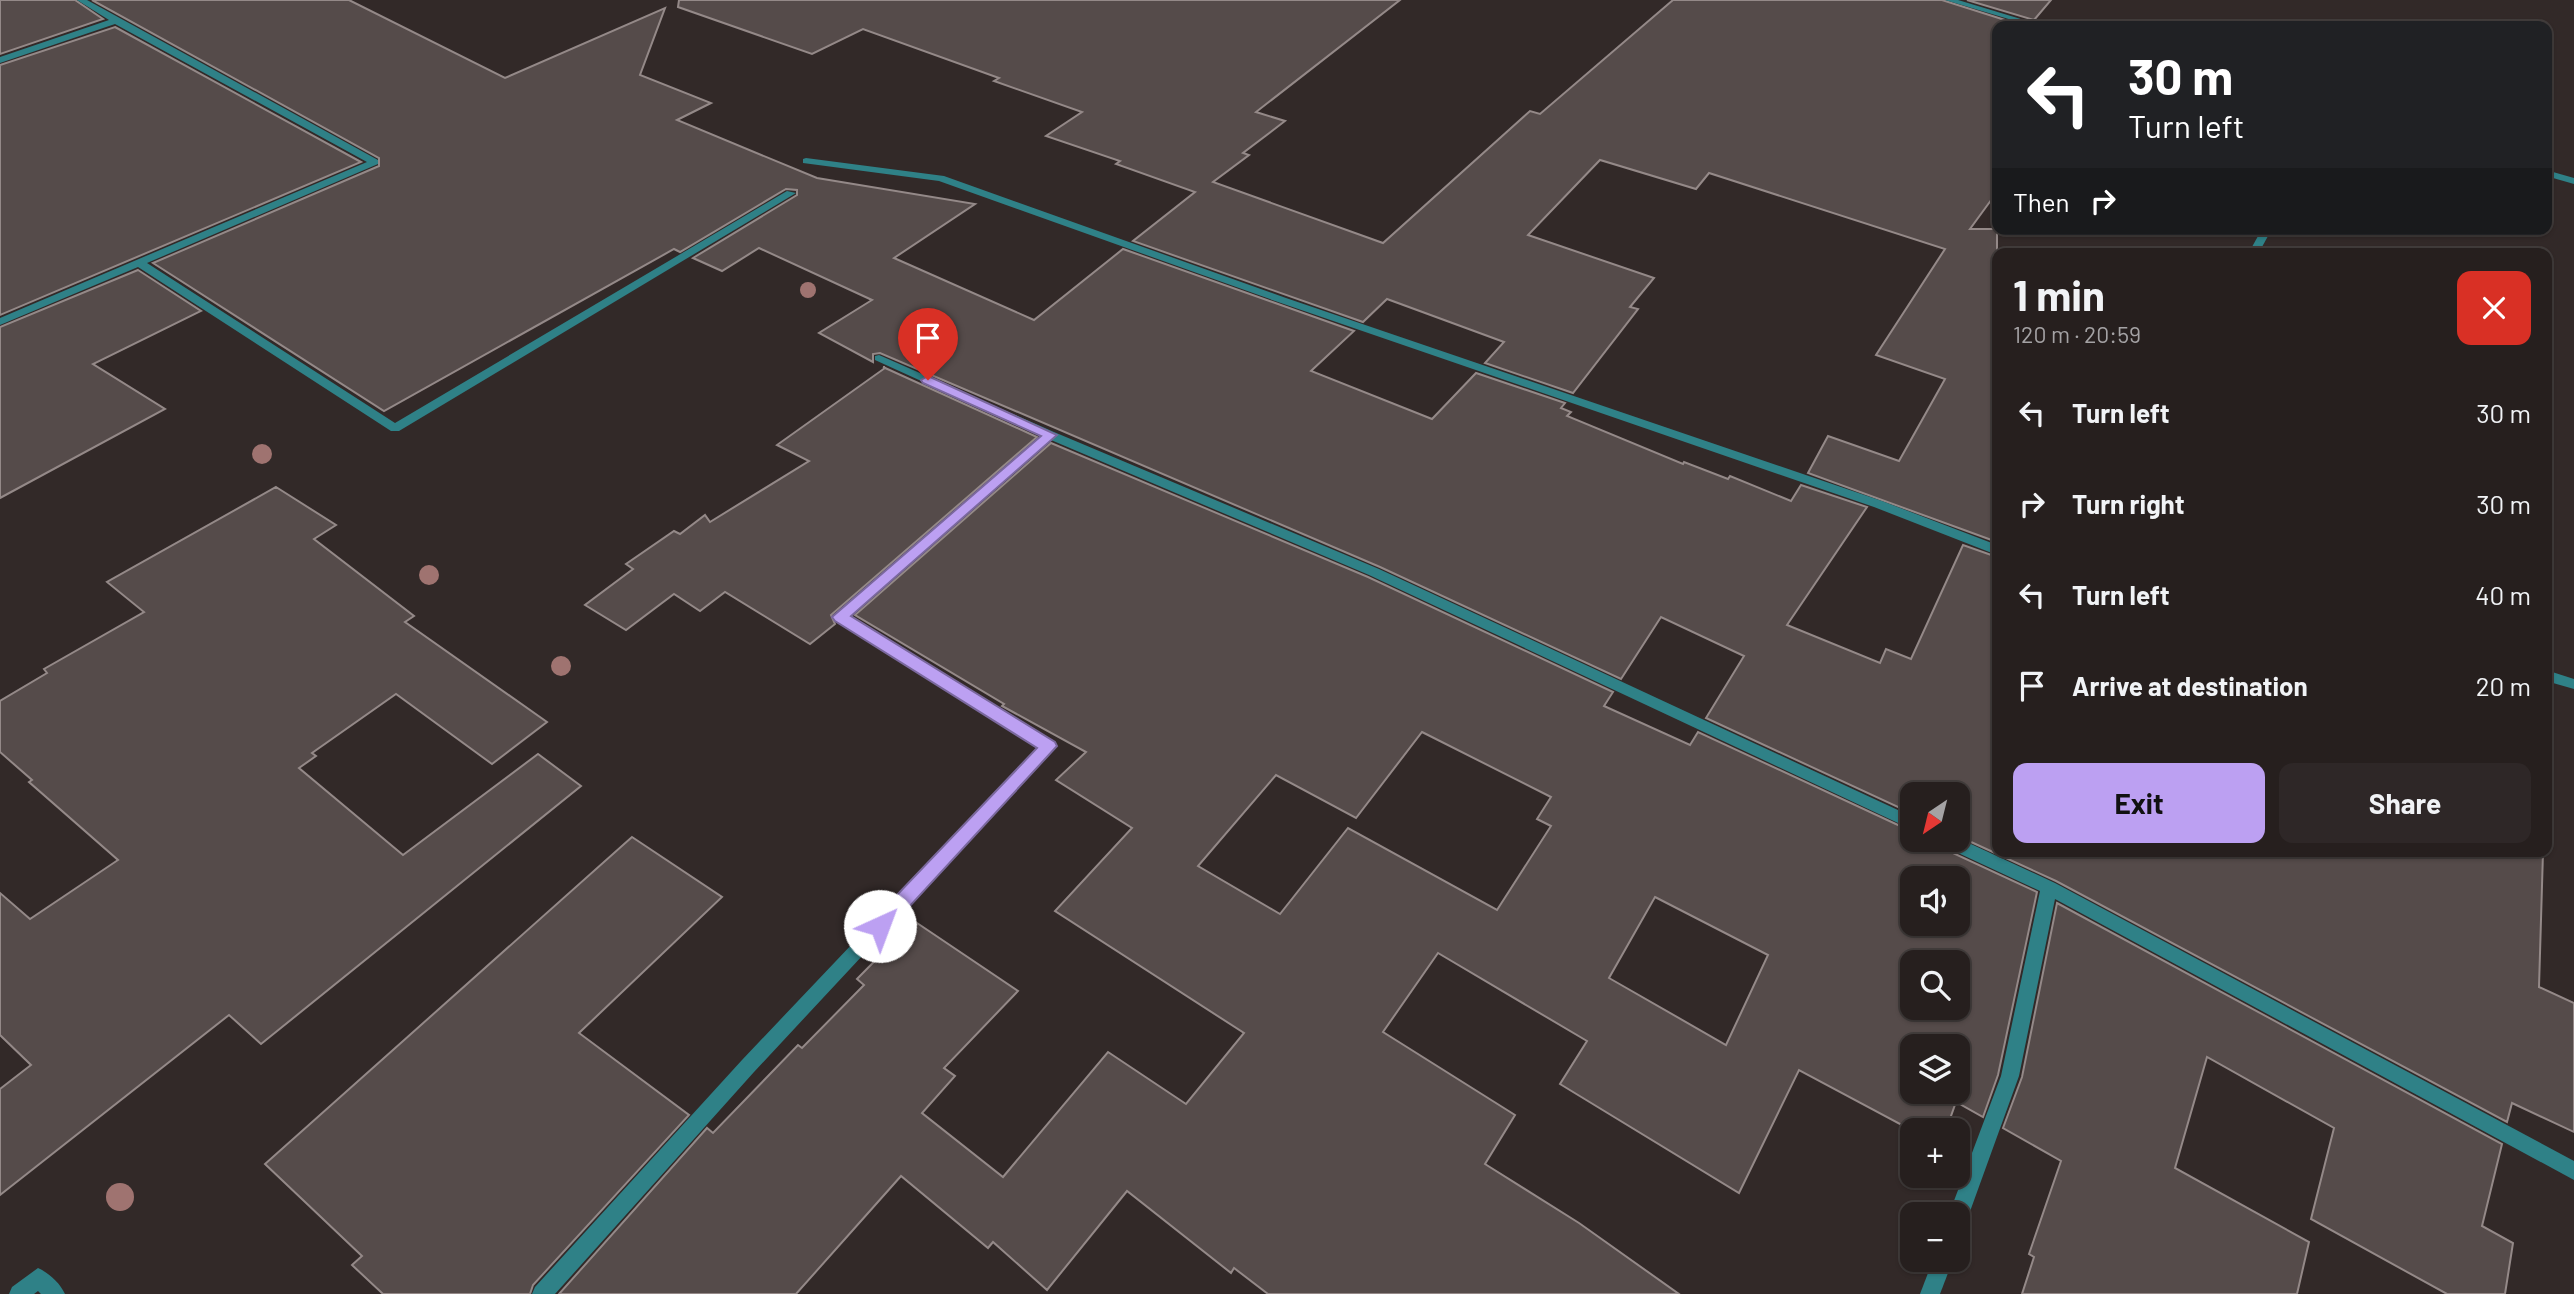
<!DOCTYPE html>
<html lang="en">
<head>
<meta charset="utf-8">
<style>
  :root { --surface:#261f1e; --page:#2e2727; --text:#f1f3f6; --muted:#a4a2a4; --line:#423d3c; --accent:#bca0f2 }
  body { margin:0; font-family:Barlow,sans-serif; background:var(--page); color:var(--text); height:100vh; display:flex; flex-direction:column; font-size:26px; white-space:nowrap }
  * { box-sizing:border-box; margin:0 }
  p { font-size:23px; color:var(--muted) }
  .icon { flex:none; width:38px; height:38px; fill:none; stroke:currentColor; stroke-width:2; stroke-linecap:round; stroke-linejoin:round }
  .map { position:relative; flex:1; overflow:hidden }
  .side { position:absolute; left:1992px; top:248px; width:560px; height:609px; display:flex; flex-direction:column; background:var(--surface); border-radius:14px; box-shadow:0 2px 5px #0004,0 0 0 2px var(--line) }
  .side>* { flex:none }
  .top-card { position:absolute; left:1992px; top:21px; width:560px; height:214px; border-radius:14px; box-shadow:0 2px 5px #0004,0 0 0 2px var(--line); background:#202124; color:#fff; overflow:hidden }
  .needle { width:46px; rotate:215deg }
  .buttons { position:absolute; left:1900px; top:782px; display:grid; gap:14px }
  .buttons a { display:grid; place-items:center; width:70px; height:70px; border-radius:14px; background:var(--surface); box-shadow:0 2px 5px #0004,0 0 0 2px var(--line); font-size:35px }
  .pin { position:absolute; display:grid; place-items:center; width:60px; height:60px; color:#fff; margin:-72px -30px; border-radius:50% 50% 50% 0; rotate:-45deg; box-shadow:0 0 7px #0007 }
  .pin .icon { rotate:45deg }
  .me { position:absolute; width:77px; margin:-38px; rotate:43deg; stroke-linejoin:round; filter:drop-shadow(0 0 5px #0008) }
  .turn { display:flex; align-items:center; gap:24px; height:147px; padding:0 21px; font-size:32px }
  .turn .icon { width:91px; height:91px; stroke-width:2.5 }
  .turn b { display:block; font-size:49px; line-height:60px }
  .then { display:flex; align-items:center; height:66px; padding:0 21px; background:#0003; gap:14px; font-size:26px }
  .round { display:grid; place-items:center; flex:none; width:74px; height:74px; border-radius:14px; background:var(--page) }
  .headline { display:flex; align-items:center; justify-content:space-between; height:119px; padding:0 21px }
  h1 { font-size:42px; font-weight:700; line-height:52px }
  .primary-button { display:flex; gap:14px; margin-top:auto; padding:14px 21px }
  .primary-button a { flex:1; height:80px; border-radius:14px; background:var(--accent); color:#111; font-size:28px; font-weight:700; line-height:80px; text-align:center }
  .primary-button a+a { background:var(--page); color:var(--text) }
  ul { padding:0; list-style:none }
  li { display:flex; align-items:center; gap:21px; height:91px; padding:0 21px }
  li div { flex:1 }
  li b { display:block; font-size:26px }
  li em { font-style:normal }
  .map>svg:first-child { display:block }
  .building { fill:#554b4a; stroke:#948988; stroke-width:2; fill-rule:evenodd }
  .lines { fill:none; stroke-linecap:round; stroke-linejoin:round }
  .street { fill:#2f8187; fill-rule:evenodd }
  .tree { fill:#9f7370 }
  .route { fill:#bca0f2; stroke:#7a689d; stroke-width:2 }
</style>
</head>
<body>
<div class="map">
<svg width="2574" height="1294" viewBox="0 0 2574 1294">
  <rect width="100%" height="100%" fill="#322928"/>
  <g class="building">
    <polygon points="0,0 75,0 103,19 0,54"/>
    <polygon points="92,0 349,0 505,78 665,8 640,75 711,103 677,120 817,178 975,204 894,258 1034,320 1123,249 1354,331 1311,371 1432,419 1476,373 1565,403 1561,408 1571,412 1567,416 1683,464 1684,462 1728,479 1730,476 1791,501 1801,485 1867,507 1787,625 1880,663 1886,649 1911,659 1963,545 1997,557 1997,852 2543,852 2539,987 2574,1003 2574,1132 2512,1103 2507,1122 2056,881 1958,836 1958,794 1913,794 1913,814 1706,718 1744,656 1661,617 1621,679 1380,567 880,353 873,354 873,362 819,333 872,300 759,248 722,271 693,258 797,195 797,190 786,189 680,252 674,249 384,411 153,263 379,166 379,158"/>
    <polygon points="679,0 1400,0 1256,112 1285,121 1243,153 1249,155 1213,182 1383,243 1530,111 1540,114 1673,0 1942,0 2024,26 1997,26 1997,192 1970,229 1997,229 1997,542 1808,473 1828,436 1899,461 1945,379 1876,355 1945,249 1709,173 1696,189 1600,160 1528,235 1654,278 1630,307 1638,309 1573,393 1485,363 1504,342 1387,299 1363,322 1133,241 1195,192 1116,164 1120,161 1046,136 1082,112 994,81 999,78 863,29 812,54 678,7"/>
    <polygon points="1967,0 2051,0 2034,20"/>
    <polygon points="115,27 361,162 0,315 0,65"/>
    <polygon points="138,270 201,311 93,364 165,409 0,498 0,327"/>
    <polygon points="883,367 1037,437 831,615 835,624 810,644 725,592 700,611 674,594 626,630 585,605 633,569 626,564 674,531 680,534 705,515 710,522 809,461 777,445 885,368"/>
    <path d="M 1051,443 L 1368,577 L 1613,692 L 1604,706 L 1690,745 L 1698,732 L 1913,832 L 1913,840 L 1937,840 L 1940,847 L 2037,892 L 1998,1075 L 1983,1117 L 1956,1102 L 1946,1130 L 1913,1131 L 1799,1070 L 1739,1193 L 1560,1084 L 1587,1041 L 1438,953 L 1383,1032 L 1515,1115 L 1485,1164 L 1579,1223 L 1679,1294 L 1268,1294 L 1234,1268 L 1231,1273 L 1127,1191 L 1047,1290 L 993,1242 L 988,1248 L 901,1176 L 796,1294 L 559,1294 L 707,1128 L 713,1133 L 798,1045 L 802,1048 L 864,985 L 857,979 L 914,921 L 1018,991 L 944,1068 L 955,1076 L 922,1113 L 1003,1177 L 1108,1052 L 1186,1104 L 1244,1033 L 1055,911 L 1132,828 L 1056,780 L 1086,752 L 1002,706 L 1004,704 L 855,615 ZM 1422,732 L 1551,797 L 1537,819 L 1551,826 L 1497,910 L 1348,828 L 1280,914 L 1198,866 L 1276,775 L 1356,818 ZM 1913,878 L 1958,878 L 1958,924 L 1913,924 ZM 1655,897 L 1768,955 L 1726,1045 L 1609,978 ZM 1913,962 L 1958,962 L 1958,1008 L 1913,1008 ZM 1913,1046 L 1958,1046 L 1958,1092 L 1913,1092 Z"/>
    <polygon points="276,487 336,525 314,539 414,616 405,622 547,722 492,764 396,694 312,753 316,756 299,768 403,855 538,754 581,786 261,1044 229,1015 0,1195 0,1089 31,1065 0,1035 0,893 30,919 118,860 29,782 32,780 0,752 0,701 47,673 44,669 144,612 107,582"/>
    <polygon points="632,837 722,897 579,1033 689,1115 533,1285 530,1294 383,1294 352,1265 362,1256 265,1164"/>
    <polygon points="2057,903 2502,1144 2482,1226 2513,1243 2505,1294 2447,1294 2311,1219 2334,1128 2207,1057 2175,1168 2309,1242 2297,1294 2022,1294 2034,1257 2029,1254 2061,1161 2003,1128 2022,1077"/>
  </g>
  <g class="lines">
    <g class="street">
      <polygon points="77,0 87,0 378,160 378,164 147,263 395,423 787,191 796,193 399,431 391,431 138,267 0,325 0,318 367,162 115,24 0,63 0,57 109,20"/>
      <polygon points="1945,0 1958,0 2044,26 2032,26"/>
      <polygon points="806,158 944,176 1286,298 1882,501 1997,545 1997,555 1874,507 1278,302 939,181 803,163 803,159"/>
      <polygon points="2546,170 2574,178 2574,184 2546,176"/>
      <polygon points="2262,229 2272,229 2258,254 2248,254"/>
      <polygon points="879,355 1054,432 1379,569 1913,817 1913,830 1369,575 1051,440 850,616 1054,742 1056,746 1054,750 754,1072 555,1294 532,1294 535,1287 742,1060 1039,747 835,621 833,617 1042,436 875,360 875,356"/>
      <polygon points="2546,670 2574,679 2574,689 2546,681"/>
      <polygon points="1958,838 2055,883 2574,1161 2574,1180 2055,899 2019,1076 1968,1217 1965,1224 1958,1226 1958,1214 1949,1214 2001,1076 2040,891 1941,845 1939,840 1958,840"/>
      <polygon points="1933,1260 1953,1260 1940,1294 1920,1294"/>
      <path d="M 38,1268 C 49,1273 60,1283 65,1294 L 41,1294 L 38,1291 L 34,1294 L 9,1294 L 12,1287 Z"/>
    </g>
  </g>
  <g class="tree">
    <circle cx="808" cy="290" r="8"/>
    <circle cx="262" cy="454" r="10"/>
    <circle cx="429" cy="575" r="10"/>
    <circle cx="561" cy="666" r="10"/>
    <circle cx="120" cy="1197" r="14"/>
  </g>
  <polygon class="route" points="928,376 1057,435 851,616 1055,742 1057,746 886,932 880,934 873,932 870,926 873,920 1037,748 835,621 832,617 1041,436 923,383 921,380"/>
</svg>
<div class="buttons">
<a><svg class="needle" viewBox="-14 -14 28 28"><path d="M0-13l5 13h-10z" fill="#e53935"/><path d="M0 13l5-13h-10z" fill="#a4a2a4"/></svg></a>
<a><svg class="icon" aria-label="sound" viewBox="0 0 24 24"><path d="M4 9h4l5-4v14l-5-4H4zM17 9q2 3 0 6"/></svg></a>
<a><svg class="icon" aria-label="search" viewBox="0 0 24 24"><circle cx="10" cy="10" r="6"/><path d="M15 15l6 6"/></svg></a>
<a><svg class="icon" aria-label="layers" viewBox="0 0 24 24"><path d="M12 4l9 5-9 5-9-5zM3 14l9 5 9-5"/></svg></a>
<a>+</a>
<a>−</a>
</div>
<div class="pin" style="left:928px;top:380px;background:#d93025"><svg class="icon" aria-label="arrive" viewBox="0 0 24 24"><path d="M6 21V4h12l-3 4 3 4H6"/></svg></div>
<svg class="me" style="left:880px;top:926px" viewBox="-20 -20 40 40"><circle r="19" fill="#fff"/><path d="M0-13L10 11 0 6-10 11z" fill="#bca0f2"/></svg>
<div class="top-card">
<div class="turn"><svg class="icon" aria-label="left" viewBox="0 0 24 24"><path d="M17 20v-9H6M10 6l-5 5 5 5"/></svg><div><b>30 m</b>Turn left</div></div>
<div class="then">Then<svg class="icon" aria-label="right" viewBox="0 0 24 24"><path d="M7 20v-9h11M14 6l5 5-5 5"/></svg></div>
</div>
<section class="side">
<div class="headline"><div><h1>1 min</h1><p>120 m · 20:59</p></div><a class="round" style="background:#d93025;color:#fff"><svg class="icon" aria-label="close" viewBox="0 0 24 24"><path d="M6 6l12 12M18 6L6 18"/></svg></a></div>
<ul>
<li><svg class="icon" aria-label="left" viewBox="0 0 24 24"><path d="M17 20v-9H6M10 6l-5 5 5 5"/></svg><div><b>Turn left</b></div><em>30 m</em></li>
<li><svg class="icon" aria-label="right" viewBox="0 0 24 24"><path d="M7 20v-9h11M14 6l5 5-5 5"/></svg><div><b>Turn right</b></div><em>30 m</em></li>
<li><svg class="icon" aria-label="left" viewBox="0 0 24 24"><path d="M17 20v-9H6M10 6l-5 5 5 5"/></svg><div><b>Turn left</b></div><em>40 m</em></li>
<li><svg class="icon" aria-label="arrive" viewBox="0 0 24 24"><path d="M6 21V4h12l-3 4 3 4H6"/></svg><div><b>Arrive at destination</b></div><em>20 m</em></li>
</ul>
<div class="primary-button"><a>Exit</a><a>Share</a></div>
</section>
</div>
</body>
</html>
